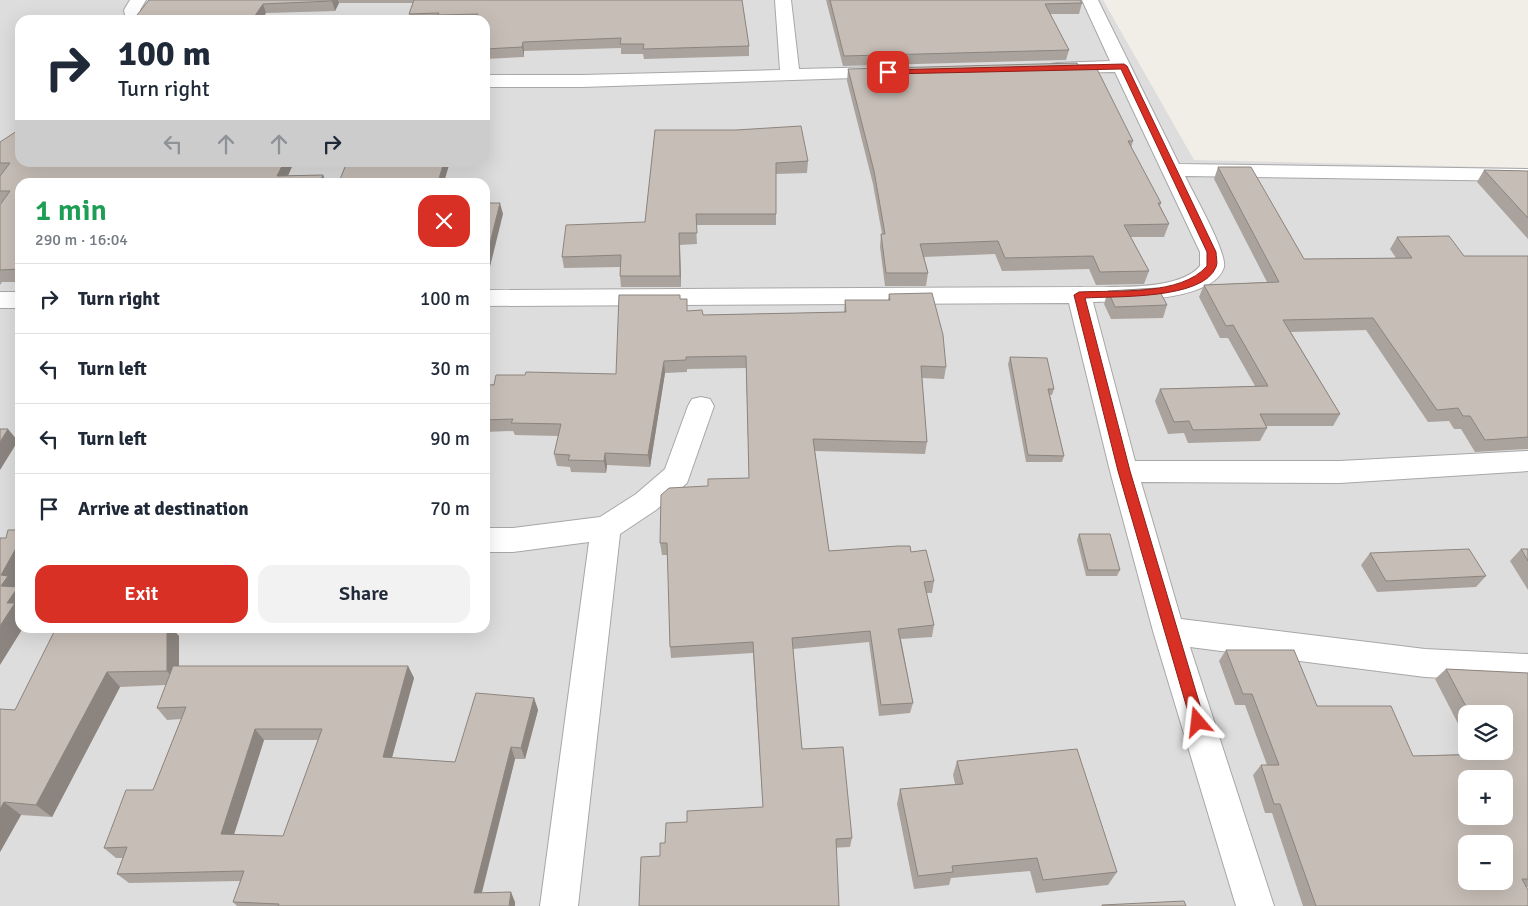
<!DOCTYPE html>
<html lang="en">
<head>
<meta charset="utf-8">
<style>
  :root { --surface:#fff; --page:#f2f2f3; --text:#1f2937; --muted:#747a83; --line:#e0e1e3; --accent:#d93025 }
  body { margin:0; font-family:Signika,sans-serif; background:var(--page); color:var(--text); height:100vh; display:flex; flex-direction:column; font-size:19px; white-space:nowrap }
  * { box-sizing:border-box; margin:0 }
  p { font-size:16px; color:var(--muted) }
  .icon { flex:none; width:28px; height:28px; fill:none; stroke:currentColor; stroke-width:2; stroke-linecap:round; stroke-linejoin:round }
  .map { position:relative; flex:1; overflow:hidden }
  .sheet { position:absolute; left:15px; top:178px; width:475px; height:455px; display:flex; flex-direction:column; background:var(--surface); border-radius:15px; box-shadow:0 5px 20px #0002 }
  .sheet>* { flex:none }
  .hud { position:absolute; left:15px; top:15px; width:475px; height:152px; border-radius:15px; box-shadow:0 5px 20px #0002; background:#fff; color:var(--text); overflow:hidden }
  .fabs { position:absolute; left:1458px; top:705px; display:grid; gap:10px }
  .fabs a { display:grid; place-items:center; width:55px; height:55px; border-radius:10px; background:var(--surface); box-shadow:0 5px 20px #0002; font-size:25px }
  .pin { position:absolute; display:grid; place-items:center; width:42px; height:42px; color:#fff; margin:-21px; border-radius:10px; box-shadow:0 2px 8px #0006 }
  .me { position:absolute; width:55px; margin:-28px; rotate:343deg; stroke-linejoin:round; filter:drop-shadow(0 0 4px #0008) }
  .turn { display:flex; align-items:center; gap:18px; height:105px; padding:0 20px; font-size:22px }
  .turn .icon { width:65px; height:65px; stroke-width:2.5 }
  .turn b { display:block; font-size:35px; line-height:42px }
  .lanes { display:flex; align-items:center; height:48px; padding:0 20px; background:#0003; justify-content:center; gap:25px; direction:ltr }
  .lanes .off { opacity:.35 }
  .round { display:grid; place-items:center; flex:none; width:52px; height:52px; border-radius:15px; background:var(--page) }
  .head { display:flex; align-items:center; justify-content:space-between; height:85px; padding:0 20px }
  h1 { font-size:30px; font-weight:600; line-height:38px; color:#1e9e55 }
  .button { display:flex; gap:10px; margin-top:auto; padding:10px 20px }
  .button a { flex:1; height:58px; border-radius:15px; background:var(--accent); color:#fff; font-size:20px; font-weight:600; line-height:58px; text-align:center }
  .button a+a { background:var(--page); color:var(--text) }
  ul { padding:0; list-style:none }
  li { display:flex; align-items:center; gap:15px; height:70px; padding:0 20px; border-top:1px solid var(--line) }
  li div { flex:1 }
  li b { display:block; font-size:19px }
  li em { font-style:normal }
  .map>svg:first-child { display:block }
  .residential { fill:#dedddd; fill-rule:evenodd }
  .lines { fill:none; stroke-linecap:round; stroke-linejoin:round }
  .minor-casing { stroke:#a7a7a7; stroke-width:2 }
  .minor { fill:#fff; fill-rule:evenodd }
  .wall { fill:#aaa39d; fill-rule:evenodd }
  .shaded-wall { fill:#8b847f }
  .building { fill:#c6bdb6; stroke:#8b847f; fill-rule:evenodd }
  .route { fill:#d93025; stroke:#8d1f18 }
</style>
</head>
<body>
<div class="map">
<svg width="1528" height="906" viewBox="0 0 1528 906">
  <rect width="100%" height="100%" fill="#f1ede7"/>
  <path class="residential" d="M 0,0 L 1103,0 L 1194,160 L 1528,168 L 1528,906 L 0,906 ZM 20,20 L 485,20 L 485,162 L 20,162 ZM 20,182 L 485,182 L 485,628 L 20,628 ZM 1466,714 L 1504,714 L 1504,751 L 1466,751 ZM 1466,779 L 1504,779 L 1504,816 L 1466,816 ZM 1466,844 L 1504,844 L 1504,881 L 1466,881 Z"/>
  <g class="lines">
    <defs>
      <g id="minor">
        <polygon points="130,0 146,0 140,10 144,20 126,20 124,10"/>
        <polygon points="775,0 791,0 799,69 885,67 891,68 894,72 891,76 885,77 582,87 485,87 485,75 582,75 780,70"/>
        <path d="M 1082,0 L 1098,0 L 1179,164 L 1528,169 L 1528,181 L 1185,176 C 1193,193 1227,252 1224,267 C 1214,302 1121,301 1093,302 L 1135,461 L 1340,461 L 1528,451 L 1528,471 L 1340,483 L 1141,482 L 1181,619 L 1425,649 L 1528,654 L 1528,682 L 1425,677 L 1190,647 L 1274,906 L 1236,906 L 1153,631 L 1110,471 L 1069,303 L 485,306 L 485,290 L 1079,287 C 1111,286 1178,292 1200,266 L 1200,252 L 1115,72 L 1057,73 L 1051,72 L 1048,68 L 1051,64 L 1057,63 L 1110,61 Z"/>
        <rect x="0" y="292" width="20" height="16"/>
        <polygon points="701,397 710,399 714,406 687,483 656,510 620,534 578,906 540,906 589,542 513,552 485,552 485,528 513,528 600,517 636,494 665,469 688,406 692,399"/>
      </g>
    </defs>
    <use href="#minor" class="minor-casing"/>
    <use href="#minor" class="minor"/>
  </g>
  <g class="wall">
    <polygon points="149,0 742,0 749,46 749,56 644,59 643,54 621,54 621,48 524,51 524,57 485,59 485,20 411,20 409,14 413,3 339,3 335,11 266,13"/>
    <polygon points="826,0 1080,0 1082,3 1079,14 1050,14 1069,50 1066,60 843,66"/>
    <polygon points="1078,65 1133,141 1131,148 1161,203 1160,206 1169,224 1164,237 1131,237 1149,271 1144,284 1096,285 1089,269 1002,271 995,254 924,257 928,273 926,286 885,286 880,247 881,234 882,234 873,184 847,81 848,69"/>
    <polygon points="655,130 808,161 807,173 776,174 776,225 696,225 697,244 680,245 681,287 621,287 620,276 620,267 564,268 562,257 645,222"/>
    <polygon points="0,142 294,162 288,176 323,175 326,182 20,182 20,282 2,282 0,285 0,205 1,203 0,203"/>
    <polygon points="1218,167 1304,259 1396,258 1390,249 1397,237 1464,256 1528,256 1528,449 1475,452 1461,429 1454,429 1449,421 1428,422 1366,330 1291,332 1340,414 1333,426 1266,426 1267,428 1260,441 1188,443 1184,433 1168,434 1155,401 1160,389 1255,386 1228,338 1220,338 1199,297 1204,285 1267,282 1214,179"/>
    <polygon points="1484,170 1528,171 1528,239 1477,182"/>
    <polygon points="1108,291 1167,305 1163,318 1111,319 1104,304"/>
    <polygon points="889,294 946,367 944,379 922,378 927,442 925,454 815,451 829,551 911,552 934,581 932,593 926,593 934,625 932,637 901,639 913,703 910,713 879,716 869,642 793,649 802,749 852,838 850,847 660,856 665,843 687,822 763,807 753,653 671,658 670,647 668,555 662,555 660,543 708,486 749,478 746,368 687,369 687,372 665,373 650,467 607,465 606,473 571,472 570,467 557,466 554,454 558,436 515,435 513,431 485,432 485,385 616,374 681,299 687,299 687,311 703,315 844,312 845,300 888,300"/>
    <polygon points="1010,357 1054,389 1052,395 1050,395 1064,456 1062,462 1026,462 1008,364"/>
    <polygon points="1079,534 1120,570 1117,576 1086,576 1077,540"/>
    <polygon points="1521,549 1528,549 1528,590 1510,561"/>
    <polygon points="1370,553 1486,576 1476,587 1377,592 1361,565"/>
    <path d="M 179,636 L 179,666 L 408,666 L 414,678 L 392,758 L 455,762 L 534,698 L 538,710 L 525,759 L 515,759 L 482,893 L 515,902 L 515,906 L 237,906 L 233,902 L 241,881 L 129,883 L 117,874 L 123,858 L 116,858 L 104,848 L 153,790 L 181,719 L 167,720 L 157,708 L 166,685 L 120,687 L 52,817 L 21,815 L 0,852 L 0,709 L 15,710 ZM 264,740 L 318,740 L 283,836 L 234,834 Z"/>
    <polygon points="1226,650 1317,706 1413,756 1474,754 1473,751 1504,751 1504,714 1466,714 1466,739 1435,679 1446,669 1528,673 1528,887 1526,887 1528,906 1303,906 1272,813 1265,813 1253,775 1261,765 1267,765 1245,705 1235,705 1219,661"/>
    <polygon points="957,761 1117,872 1108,885 1036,893 1030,871 951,878 949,885 914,889 897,804 900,789 955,784 953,775"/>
  </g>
  <g class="shaded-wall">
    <polygon points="332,0 338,0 339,3 335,11 332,1"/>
    <polygon points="263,4 266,13 262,20 252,20"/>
    <polygon points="523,42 524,51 524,57 522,47"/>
    <polygon points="284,162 294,162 285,182 277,176"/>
    <polygon points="444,162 450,162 444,182 438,182"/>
    <polygon points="323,175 326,182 320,182"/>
    <polygon points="500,203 503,214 485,287 485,263"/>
    <polygon points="679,233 680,245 681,287 680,276"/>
    <polygon points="664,361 665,373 650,467 648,455"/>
    <polygon points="8,429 18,441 0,470 0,442"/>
    <polygon points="605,453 607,465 606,473 604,461"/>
    <polygon points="20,541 20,582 18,586 20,588 20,628 23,628 0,665 0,626 7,603 1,586 1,575"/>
    <polygon points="167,628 172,628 179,636 179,685 167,671"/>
    <polygon points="408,666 414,678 389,768 383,757"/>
    <polygon points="107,672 120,687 52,817 36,805"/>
    <polygon points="534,698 538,710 525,759 521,748"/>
    <polygon points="255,729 264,740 231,844 221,834"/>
    <polygon points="511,747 515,759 479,903 474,893"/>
    <polygon points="4,802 21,815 0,852 0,809"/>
    <polygon points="511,892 515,902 515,906 509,906"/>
  </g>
  <g class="building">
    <polygon points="149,0 332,0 332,1 263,4 252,20 133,20"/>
    <polygon points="414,0 742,0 749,46 643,49 644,44 620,44 621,38 523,42 522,47 485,49 485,20 477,20 478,14 438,15 439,13 409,14"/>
    <polygon points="830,0 1080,0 1082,3 1045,4 1069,50 844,56"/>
    <polygon points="66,17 72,20 64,20"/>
    <polygon points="1077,63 1078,65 1095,65 1133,141 1128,141 1161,203 1158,203 1169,224 1124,225 1149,271 1100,272 1093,256 1005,258 998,241 920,244 928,273 886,273 881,234 885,234 874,171 848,69"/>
    <polygon points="801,126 808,161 776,163 776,214 696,214 697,233 679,233 680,276 620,276 621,255 562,257 566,225 645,222 655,130 736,130"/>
    <polygon points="20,129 20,162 284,162 277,176 323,175 320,182 20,182 20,269 0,270 0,205 10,191 0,191 0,176 10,163 0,163 0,142"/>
    <polygon points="347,162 444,162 438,182 339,182"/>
    <polygon points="1218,167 1251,167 1304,259 1412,258 1397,237 1449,236 1464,256 1528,256 1528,437 1485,440 1470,416 1463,416 1458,408 1437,410 1373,318 1283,320 1340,414 1260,414 1267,428 1193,430 1189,421 1174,422 1160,389 1268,386 1233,325 1226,326 1204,285 1279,282"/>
    <polygon points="1484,170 1528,171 1528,218"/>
    <polygon points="485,203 500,203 485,263"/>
    <polygon points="1158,288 1167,305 1115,307 1108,291"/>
    <polygon points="932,293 943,335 946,367 921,366 927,442 813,439 829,551 898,546 910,546 911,552 926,550 934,581 924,582 934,625 898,629 913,703 881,705 870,631 792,638 802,749 843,747 852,838 836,839 839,906 639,906 641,857 660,856 660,843 665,843 666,823 687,822 687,811 763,807 753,642 670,647 667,543 660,543 661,495 669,488 708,486 708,479 749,478 746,356 686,357 686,360 664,361 648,455 605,453 604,461 568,460 570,455 554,454 561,424 511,423 513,419 485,420 485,385 494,385 496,375 525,375 526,372 616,374 619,295 680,295 680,299 687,299 687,311 702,310 703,315 846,312 845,300 890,300 889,294"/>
    <polygon points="1010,357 1047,358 1054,389 1048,389 1064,456 1028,455"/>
    <polygon points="0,429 8,429 0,442"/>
    <polygon points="8,530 20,530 20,541 1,575 8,576 1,586 18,587 7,603 15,603 0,626 0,538 6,538"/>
    <polygon points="1079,534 1110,534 1120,570 1088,570"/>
    <polygon points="1469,549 1486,576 1386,581 1370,553"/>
    <polygon points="1521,549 1528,549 1528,561"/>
    <polygon points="56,628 167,628 167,671 107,672 36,805 4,802 0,809 0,709 15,710"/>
    <path d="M 1226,650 L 1294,650 L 1317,706 L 1391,706 L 1413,756 L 1491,754 L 1490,751 L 1504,751 L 1504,714 L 1470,714 L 1446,669 L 1528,673 L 1528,879 L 1522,879 L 1528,890 L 1528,906 L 1316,906 L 1280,804 L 1274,804 L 1261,765 L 1279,765 L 1252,694 L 1243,694 ZM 1466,779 L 1504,779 L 1504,816 L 1466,816 ZM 1466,844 L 1504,844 L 1504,881 L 1466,881 Z"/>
    <path d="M 173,666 L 408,666 L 383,757 L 455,762 L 476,693 L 534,698 L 521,748 L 511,747 L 474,893 L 511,892 L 509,906 L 278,906 L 279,904 L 233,902 L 244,871 L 117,874 L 127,847 L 104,848 L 126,790 L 153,790 L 186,707 L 157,708 ZM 255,729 L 322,729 L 283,836 L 221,834 Z"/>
    <polygon points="1077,749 1117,872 1043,880 1037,858 952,866 953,872 918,876 900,789 963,784 957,761"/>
    <polygon points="1184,901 1186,906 1102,906 1102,905"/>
  </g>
  <path class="route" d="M 1124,64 L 1127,66 L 1216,252 C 1216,256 1218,263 1216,267 C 1203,300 1115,296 1085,298 L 1130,471 L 1205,722 L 1203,727 L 1198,729 L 1193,727 L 1191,722 L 1118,471 L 1074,295 L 1079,292 C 1117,290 1181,296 1207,266 L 1207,252 L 1121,69 L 888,74 L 884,72 L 888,70 Z"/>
</svg>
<div class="fabs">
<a><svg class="icon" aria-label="layers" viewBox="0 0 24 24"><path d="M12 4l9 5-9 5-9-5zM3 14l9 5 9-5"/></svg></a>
<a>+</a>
<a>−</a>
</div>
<div class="pin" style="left:888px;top:72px;background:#d93025"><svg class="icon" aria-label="arrive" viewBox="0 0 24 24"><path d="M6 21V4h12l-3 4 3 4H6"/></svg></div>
<svg class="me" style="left:1198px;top:722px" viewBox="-20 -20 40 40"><path d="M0-17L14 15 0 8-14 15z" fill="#d93025" stroke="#fff" stroke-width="4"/></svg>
<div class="hud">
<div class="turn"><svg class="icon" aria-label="right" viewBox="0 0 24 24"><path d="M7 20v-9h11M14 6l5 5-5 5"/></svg><div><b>100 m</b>Turn right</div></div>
<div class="lanes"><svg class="icon off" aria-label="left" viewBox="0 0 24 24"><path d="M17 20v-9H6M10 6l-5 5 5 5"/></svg><svg class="icon off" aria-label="ahead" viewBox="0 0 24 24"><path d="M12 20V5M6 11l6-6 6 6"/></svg><svg class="icon off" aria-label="ahead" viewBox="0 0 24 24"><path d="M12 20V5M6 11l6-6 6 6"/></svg><svg class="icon" aria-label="right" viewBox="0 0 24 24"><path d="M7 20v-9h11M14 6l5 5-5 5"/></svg></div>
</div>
<section class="sheet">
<div class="head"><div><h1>1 min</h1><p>290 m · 16:04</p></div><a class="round" style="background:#d93025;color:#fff"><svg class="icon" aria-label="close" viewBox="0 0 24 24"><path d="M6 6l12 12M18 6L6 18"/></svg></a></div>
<ul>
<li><svg class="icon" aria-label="right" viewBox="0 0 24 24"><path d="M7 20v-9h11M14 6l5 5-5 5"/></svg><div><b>Turn right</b></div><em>100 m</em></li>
<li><svg class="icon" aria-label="left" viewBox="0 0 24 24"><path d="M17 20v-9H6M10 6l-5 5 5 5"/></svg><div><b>Turn left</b></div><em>30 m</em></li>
<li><svg class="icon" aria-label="left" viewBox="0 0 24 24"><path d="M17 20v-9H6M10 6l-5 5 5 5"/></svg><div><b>Turn left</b></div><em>90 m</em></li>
<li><svg class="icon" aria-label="arrive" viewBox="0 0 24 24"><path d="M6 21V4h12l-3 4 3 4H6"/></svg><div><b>Arrive at destination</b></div><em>70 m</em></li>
</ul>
<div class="button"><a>Exit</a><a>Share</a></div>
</section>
</div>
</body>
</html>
